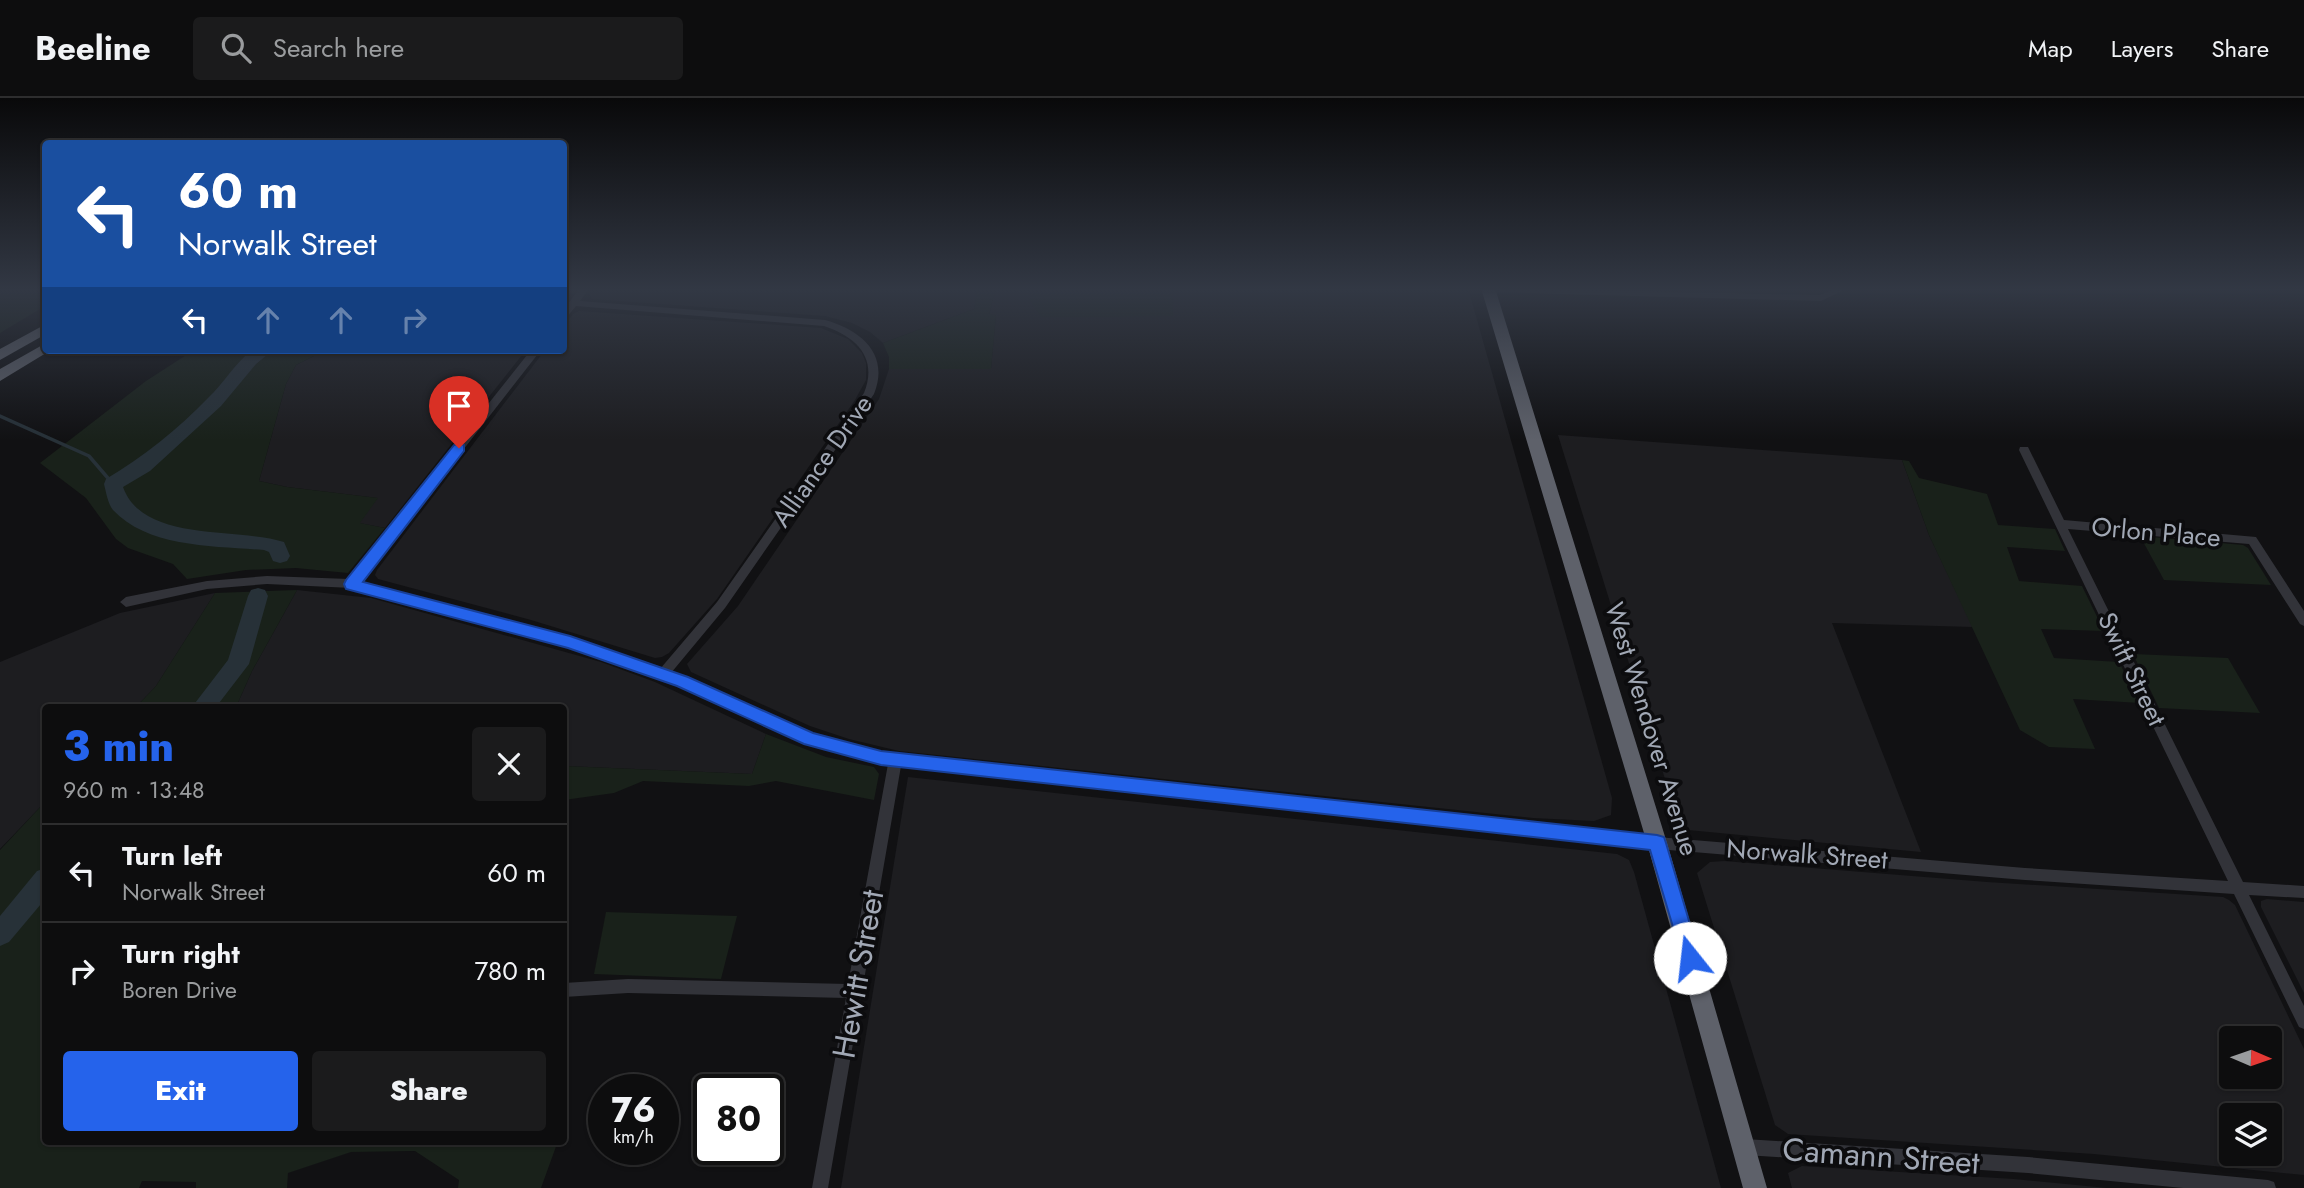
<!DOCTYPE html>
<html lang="en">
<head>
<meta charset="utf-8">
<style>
  :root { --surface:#0d0d0e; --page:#1b1b1c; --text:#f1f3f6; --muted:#9a9c9e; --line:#2d2d2e; --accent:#2563eb }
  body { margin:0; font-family:Jost,sans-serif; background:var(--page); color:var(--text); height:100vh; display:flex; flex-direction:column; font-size:26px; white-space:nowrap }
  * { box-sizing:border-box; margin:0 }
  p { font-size:23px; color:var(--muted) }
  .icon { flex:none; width:38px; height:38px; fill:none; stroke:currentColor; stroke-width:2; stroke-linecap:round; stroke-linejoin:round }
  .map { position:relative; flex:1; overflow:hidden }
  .sheet { position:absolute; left:42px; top:606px; width:525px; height:441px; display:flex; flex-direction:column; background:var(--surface); border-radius:7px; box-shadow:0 2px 5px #0004,0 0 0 2px var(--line) }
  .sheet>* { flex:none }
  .guide { position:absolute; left:42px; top:42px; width:525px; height:214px; border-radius:7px; box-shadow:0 2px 5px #0004,0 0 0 2px var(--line); background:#1a4fa0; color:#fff; overflow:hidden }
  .needle { width:46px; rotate:92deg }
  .tools { position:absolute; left:2219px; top:928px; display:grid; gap:14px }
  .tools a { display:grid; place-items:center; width:63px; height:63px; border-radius:7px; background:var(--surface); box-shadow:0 2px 5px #0004,0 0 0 2px var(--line); font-size:35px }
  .speed { position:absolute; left:588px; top:976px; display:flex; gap:14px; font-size:35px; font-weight:700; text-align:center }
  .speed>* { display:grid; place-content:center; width:91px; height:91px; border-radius:50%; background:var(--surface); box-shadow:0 2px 5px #0004,0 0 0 2px var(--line); line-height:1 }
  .speed small { font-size:18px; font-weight:400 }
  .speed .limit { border:4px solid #111; border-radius:10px; background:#fff; color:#111 }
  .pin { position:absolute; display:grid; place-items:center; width:60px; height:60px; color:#fff; margin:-72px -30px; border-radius:50% 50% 50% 0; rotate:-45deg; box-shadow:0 0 7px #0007 }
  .pin .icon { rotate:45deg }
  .me { position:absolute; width:77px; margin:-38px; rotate:344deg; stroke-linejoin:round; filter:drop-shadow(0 0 5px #0008) }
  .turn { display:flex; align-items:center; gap:24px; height:147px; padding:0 21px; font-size:32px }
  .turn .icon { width:91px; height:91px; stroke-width:2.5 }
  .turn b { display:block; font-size:49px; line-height:60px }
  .lanes { display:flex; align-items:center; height:66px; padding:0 21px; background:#0003; justify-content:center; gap:35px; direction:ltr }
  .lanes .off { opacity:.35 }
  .round { display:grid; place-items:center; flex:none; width:74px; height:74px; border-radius:7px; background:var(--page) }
  .overview { display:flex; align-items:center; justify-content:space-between; height:119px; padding:0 21px }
  h1 { font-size:42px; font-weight:800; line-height:52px; color:var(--accent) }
  .cta { display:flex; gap:14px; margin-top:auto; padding:14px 21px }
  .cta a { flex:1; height:80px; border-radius:7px; background:var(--accent); color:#fff; font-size:28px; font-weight:800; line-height:80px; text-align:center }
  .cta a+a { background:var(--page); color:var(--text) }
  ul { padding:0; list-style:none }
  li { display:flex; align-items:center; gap:21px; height:98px; padding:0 21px; border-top:2px solid var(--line) }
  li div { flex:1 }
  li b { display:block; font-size:26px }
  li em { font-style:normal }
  header { display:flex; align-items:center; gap:42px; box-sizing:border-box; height:98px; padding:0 35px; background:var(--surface); border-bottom:2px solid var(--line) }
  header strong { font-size:33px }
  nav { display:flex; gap:38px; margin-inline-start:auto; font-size:24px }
  .search { width:490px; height:63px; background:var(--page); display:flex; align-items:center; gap:18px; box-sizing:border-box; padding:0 24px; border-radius:7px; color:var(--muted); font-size:26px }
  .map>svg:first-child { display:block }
  .built { fill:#1d1d20; fill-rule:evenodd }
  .green { fill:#19211a }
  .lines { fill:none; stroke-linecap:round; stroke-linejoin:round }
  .stream { stroke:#273138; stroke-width:3.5 }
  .river { fill:#273138; fill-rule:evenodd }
  .minor { fill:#323339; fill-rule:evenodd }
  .highway { fill:#5e616a; fill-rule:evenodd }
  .route { fill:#2563eb; stroke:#184099; stroke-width:2 }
  .labels { text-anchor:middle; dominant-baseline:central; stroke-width:7; stroke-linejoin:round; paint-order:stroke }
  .street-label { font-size:26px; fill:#a1a8b5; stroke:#0c0c0e }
  .near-street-label { font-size:32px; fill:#a1a8b5; stroke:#0c0c0e }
</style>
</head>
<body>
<header>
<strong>Beeline</strong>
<div class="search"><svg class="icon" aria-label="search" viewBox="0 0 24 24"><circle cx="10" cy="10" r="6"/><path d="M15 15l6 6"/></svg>Search here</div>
<nav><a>Map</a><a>Layers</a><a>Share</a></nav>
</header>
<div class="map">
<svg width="2304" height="1090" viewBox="0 0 2304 1090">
  <rect width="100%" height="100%" fill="#111113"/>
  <g class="built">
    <polygon points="594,190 978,190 974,211 883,245 870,234 852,225 825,218 592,201 589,196"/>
    <polygon points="996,190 1468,190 1612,700 1611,717 1594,723 1533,720 899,653 849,641 810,628 691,574 687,566 738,508 879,301 889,271 991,270 996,217 989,217"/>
    <polygon points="579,213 821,230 848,241 862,255 866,265 866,282 855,302 717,501 669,555 662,559 655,560 531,522 378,481 375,477 377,472 545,252 564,252 564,228 573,216"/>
    <polygon points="326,252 526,252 385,430 359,425 377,400 287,389 259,383 286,286 296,267"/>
    <polygon points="1558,337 1902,362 1929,437 1973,529 1832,525 1921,754 1688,732 1679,726"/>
    <polygon points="297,492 371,500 601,564 655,584 766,636 752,676 564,668 564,609 236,609 252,573"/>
    <polygon points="215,495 156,588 136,609 46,609 45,704 0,751 0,564 120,515"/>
    <polygon points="908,679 1617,756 1629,762 1634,774 1721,1090 841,1090"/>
    <path d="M 1724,763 L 1987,784 L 2223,799 L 2229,802 L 2235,807 L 2304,951 L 2304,1077 L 2094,1056 L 1788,1036 L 1775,1027 L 1697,775 L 1710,764 ZM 2231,940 L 2270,940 L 2270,978 L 2231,978 ZM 2231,1017 L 2270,1017 L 2270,1055 L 2231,1055 Z"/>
    <polygon points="2267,801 2304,804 2304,895 2261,809 2261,803"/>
    <polygon points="1802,1068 2014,1081 2107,1090 1792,1090 1788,1075"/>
  </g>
  <g class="green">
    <polygon points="0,190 45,190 45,208 0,235"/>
    <polygon points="978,190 996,190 989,216 996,217 991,271 889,271 889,259 883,245 974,211"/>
    <polygon points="1031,190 1172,190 1173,218 1041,219 1030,202"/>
    <polygon points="194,252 326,252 296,267 286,286 259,383 287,389 378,400 360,425 385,430 348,475 296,470 246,472 187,481 173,466 128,450 116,441 86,400 40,365 146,283"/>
    <polygon points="1902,362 1909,363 1919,380 1987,396 1998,427 2055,431 2065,453 2007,449 2019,483 2082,488 2104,533 2041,531 2054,560 2119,564 2140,605 2073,601 2095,651 2049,649 2020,632 1929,437"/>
    <polygon points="2140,438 2243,447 2248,450 2271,487 2164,482"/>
    <polygon points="297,492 252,573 236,609 136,609 156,588 215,495"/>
    <polygon points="2133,556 2228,560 2260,615 2159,610"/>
    <polygon points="766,636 826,659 874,669 879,676 874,702 776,683 749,688 643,683 614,695 564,702 564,668 752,676"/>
    <polygon points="45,704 46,1043 558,1043 541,1090 458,1090 459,1082 415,1053 351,1054 288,1075 287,1090 196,1090 196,1084 142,1083 139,1090 0,1090 0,752"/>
    <polygon points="606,814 737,818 721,881 594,876"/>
  </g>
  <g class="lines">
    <polyline class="stream" points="0,318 89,358 113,386"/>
    <g class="river">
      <path d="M 252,252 L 273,252 L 256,266 L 221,308 L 150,373 L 123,389 C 143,445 237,429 284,444 L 290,458 L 287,463 L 280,465 L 273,463 L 269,454 L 264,452 C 216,448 148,450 113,412 C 108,406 106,394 104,386 L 106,381 C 143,359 178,331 208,300 C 224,285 235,265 252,252 Z"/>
      <polygon points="258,490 265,492 268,498 249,566 216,609 192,609 228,562 248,498 251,492"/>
      <polygon points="46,770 46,800 9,844 0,848 0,818 37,773"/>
    </g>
    <g class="minor">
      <path d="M 580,190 L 590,190 L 580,203 L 825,222 C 861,232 890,256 874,296 L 725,510 L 671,575 L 812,636 L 895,656 L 1657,739 L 2025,770 L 2228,783 L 2019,352 L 2020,349 L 2028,349 L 2064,422 L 2256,439 L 2304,513 L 2304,528 L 2300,526 L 2249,446 L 2068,431 L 2243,784 L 2304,788 L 2304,800 L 2249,797 L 2304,908 L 2304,931 L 2299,929 L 2234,796 L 2025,782 L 1657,751 L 901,668 L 828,1090 L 812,1090 L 846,900 L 628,895 L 564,899 L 564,885 L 628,881 L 848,886 L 888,666 L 805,645 L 678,588 L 568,548 L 352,490 L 267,486 L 207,491 L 126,509 L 120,504 L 126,499 L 207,483 L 267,478 L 349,481 L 531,252 L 541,252 L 360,484 L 570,539 L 660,571 L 717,504 L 864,295 C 878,260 857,239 824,228 L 576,208 L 567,219 L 564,220 L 564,211 Z"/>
      <polygon points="1485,190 1820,197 1836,190 1842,190 1844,192 1821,203 1489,194 1486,193"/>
      <polygon points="1745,1041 2028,1059 2268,1082 2274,1084 2276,1090 2183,1090 2028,1075 1745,1057 1739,1055 1737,1049 1739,1043"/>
    </g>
    <g class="highway">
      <polygon points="1481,190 1495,190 1667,745 1767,1090 1743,1090 1647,745"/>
      <polygon points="46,226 46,236 0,262 0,251"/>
      <polygon points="46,245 46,252 51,252 0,283 0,271"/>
    </g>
  </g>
  <linearGradient id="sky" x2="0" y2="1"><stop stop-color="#09090a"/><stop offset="0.56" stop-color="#323844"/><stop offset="1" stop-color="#323844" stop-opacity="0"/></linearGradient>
  <rect width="2304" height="342" fill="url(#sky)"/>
  <polygon class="route" points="459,345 464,347 464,353 363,484 570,538 688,579 813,635 881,653 1657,737 1664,739 1666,745 1700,860 1697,866 1690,869 1684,866 1650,752 881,667 804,646 677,588 568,550 346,491 344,486 346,482 454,347"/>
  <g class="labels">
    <g class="street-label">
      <text transform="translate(822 363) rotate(-55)">Alliance Drive</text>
      <text transform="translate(2156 434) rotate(5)">Orlon Place</text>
      <text transform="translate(2132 571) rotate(64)">Swift Street</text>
      <text transform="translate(1652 631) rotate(73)">West Wendover Avenue</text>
      <text transform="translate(1807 756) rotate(4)">Norwalk Street</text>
    </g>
    <g class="near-street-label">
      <text transform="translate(858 876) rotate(-80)">Hewitt Street</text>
      <text transform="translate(1881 1058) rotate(4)">Camann Street</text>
    </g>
  </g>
</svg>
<div class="tools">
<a><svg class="needle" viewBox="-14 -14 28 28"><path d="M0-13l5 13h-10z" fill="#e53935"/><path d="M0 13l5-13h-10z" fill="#9a9c9e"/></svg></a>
<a><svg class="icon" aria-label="layers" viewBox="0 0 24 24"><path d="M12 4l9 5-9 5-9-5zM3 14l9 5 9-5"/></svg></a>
</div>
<div class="speed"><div>76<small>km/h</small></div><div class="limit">80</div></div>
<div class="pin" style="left:459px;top:350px;background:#d93025"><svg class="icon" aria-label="arrive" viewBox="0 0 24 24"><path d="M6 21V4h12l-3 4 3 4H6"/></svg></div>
<svg class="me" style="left:1690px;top:860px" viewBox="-20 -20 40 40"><circle r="19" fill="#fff"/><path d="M0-13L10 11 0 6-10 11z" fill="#2563eb"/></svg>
<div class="guide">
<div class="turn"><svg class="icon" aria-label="left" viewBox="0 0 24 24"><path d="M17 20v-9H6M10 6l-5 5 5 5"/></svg><div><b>60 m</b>Norwalk Street</div></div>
<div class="lanes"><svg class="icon" aria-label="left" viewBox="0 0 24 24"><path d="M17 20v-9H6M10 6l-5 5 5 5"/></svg><svg class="icon off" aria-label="ahead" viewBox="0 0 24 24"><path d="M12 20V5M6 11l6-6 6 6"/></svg><svg class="icon off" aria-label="ahead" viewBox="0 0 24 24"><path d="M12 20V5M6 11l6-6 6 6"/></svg><svg class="icon off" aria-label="right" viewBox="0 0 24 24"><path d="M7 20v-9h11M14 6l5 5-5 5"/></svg></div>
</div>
<section class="sheet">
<div class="overview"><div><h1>3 min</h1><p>960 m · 13:48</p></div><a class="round"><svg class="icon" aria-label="close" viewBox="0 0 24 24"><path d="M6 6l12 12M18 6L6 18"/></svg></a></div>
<ul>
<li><svg class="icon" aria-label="left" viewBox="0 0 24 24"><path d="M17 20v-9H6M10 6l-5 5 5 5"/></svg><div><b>Turn left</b><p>Norwalk Street</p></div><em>60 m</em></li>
<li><svg class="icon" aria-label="right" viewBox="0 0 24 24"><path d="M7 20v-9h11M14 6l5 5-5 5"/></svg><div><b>Turn right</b><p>Boren Drive</p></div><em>780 m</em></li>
</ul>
<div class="cta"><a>Exit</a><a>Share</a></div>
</section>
</div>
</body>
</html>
